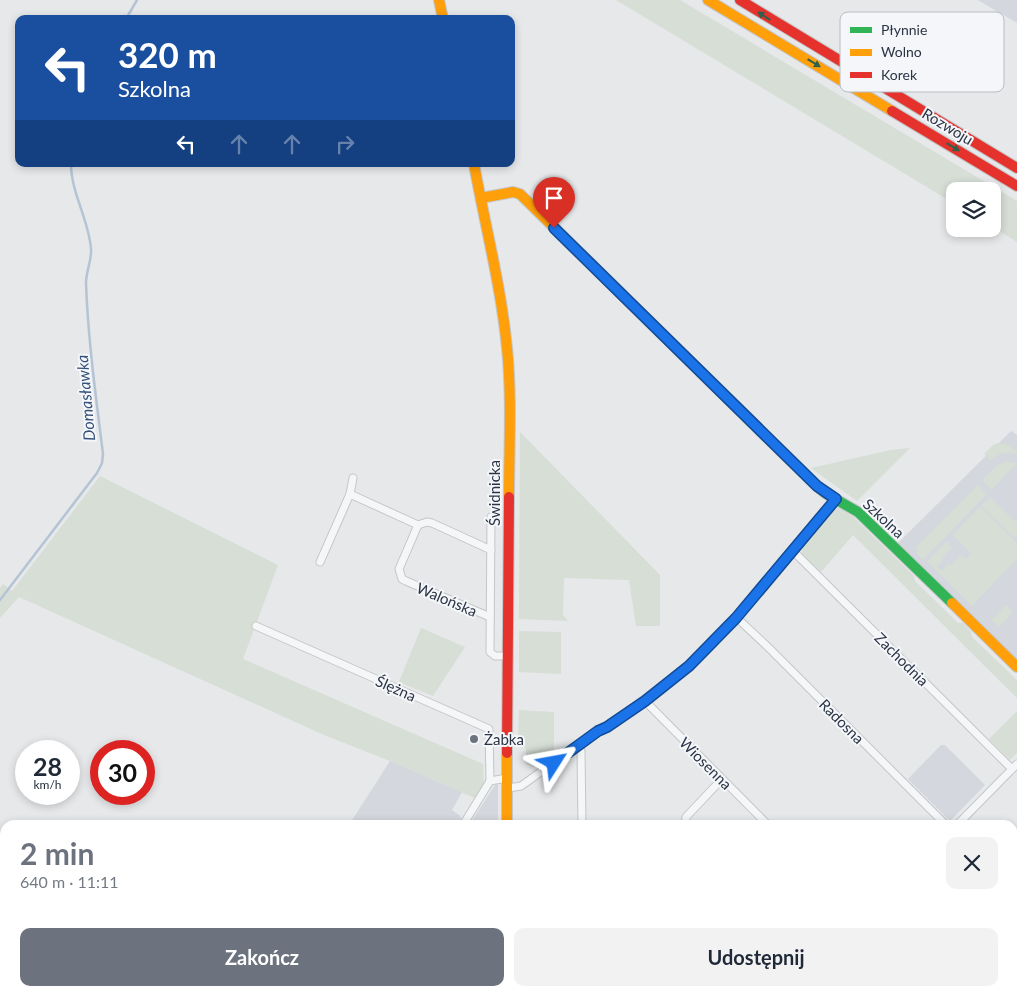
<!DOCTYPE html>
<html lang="pl">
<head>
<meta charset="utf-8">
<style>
  :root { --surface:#fff; --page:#f2f2f3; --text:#1f2937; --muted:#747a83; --accent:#6c737f }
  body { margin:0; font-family:Lato,sans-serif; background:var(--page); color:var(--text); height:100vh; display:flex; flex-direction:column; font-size:19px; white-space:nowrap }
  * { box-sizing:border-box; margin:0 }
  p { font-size:16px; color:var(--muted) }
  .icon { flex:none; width:28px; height:28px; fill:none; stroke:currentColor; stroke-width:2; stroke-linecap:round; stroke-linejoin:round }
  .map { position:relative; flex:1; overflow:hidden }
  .details { position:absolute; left:0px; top:820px; width:1018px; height:176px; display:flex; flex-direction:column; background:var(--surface); border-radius:15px 15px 0 0; box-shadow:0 2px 8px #0003 }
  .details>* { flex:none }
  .top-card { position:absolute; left:15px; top:15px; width:500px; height:152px; border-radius:10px; box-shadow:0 2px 8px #0003; background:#1a4fa0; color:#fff; overflow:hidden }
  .controls { position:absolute; left:946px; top:182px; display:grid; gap:10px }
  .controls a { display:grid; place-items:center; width:55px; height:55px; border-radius:10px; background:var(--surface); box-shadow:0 2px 8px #0003; font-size:25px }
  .speed { position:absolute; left:15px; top:740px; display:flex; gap:10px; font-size:25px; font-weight:700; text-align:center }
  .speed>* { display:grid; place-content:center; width:65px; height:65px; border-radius:50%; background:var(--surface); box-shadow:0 2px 8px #0003; line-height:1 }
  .speed small { font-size:12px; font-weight:400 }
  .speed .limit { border:8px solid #d22; background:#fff; color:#111 }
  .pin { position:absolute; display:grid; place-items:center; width:42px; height:42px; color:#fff; margin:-51px -21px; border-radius:50% 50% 50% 0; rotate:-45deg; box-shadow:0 0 5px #0007 }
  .pin .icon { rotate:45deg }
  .me { position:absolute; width:55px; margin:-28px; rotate:56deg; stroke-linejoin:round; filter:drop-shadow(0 0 4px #0008) }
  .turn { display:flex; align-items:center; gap:18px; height:105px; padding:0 20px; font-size:22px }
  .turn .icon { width:65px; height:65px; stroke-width:2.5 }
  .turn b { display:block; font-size:35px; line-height:42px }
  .lanes { display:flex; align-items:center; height:48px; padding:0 20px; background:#0003; justify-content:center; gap:25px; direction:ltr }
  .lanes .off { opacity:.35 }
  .round { display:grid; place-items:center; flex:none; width:52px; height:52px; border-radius:10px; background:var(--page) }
  .summary { display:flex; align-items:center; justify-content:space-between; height:85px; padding:0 20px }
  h1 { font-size:30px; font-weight:700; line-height:38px; color:var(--accent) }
  .action { display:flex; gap:10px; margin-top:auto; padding:10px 20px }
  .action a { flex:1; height:58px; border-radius:10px; background:var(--accent); color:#fff; font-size:20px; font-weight:700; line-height:58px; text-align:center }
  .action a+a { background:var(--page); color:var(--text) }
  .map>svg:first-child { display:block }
  .built { fill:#d4d7dd }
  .green { fill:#d6ded6 }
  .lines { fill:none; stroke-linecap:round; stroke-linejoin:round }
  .stream { stroke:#b4c4d5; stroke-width:2.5 }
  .street-casing { stroke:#c4c6c8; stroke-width:9 }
  .fast-casing { stroke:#c4c6c8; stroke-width:12 }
  .slow-casing { stroke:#c4c6c8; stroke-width:12 }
  .jam-casing { stroke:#c4c6c8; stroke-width:12 }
  .street { stroke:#f5f6f7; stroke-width:7 }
  .fast { stroke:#30b455; stroke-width:10 }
  .slow { stroke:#ff9f0a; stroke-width:10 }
  .jam { stroke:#e5322d; stroke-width:10 }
  .oneway { fill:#2d614b }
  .route-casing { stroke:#114b97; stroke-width:12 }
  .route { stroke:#1a73e8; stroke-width:9 }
  .poi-dot { fill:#6c737f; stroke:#f4f6f9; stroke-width:2 }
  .labels { text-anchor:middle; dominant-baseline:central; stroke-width:4; stroke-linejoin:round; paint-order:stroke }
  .street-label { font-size:15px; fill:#2b3445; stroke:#f4f6f9 }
  .poi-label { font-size:15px; fill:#2b3445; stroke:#f4f6f9; text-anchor:start }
  .water-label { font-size:16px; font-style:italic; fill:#34527a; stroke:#f4f6f9 }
  .key { fill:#f4f6f9; stroke:#b8bcc3; stroke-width:1 }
  .key-label { font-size:14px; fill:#2b3445 }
</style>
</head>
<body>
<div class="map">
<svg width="1017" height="996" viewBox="0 0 1017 996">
  <rect width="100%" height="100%" fill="#e6e8ea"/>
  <g class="built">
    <polygon points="978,0 1017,0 1017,23 998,12"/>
    <polygon points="1011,431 1017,435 1017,662 920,567 898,543"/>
    <polygon points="941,745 945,745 985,785 950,821 908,779"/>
    <polygon points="390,761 462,792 452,810 459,815 462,820 458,825 349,825"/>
    <polygon points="498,784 498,825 469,825 495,785"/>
  </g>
  <g class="green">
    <polygon points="616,0 680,0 1017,201 1017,242 993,227 992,191 955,191 955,204"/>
    <polygon points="520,432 660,575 660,626 636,626 629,580 564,578 563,615 568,621 519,619"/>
    <polygon points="998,443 1007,444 1017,451 1017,454 1002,453 990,460 984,454 993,445"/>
    <polygon points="910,448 857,501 811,468 891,450"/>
    <polygon points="1007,461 1017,463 1017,466 1015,465 992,490 982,480 996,466"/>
    <polygon points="100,476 278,565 243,659 483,764 484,787 477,799 390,761 324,735 19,597 0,618 0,588 3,584 12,591"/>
    <polygon points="978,485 987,494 923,560 916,553 918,551 915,548"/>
    <polygon points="990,497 1017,523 1017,535 1014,538 981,506"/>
    <polygon points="980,507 1017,543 1017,559 972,606 927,561 947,541 952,548 942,558 944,560 937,566 941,571 948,564 950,566 961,555 966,559 971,553 952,535"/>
    <polygon points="839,508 853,517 914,576 915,581 958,623 963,623 971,632 972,637 1017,680 1017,698 853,535 821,572 802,554 802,548 832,513 836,509"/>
    <polygon points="1006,605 1013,612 999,627 991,620"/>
    <polygon points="421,628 465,647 433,696 399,682"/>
    <polygon points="519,631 561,632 561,674 519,672"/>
    <polygon points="519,710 554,712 554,752 533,767 526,764 526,748 518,741"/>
    <polygon points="1017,711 1017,753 1010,760 989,739"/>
    <polygon points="1015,869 1017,870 1017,908 1013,911 1014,890 1013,870"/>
    <polygon points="1017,983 1017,996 998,996 1007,991 1012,991 1013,987"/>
    <polygon points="803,991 854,991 861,996 798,996"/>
  </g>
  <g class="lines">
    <g class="stream">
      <polyline points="126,19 137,0"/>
      <path d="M 0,600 L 97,473 L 102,463 L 103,454 C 96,397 88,340 86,283 C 86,271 92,260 91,249 C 89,220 71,193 71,164"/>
      <polyline points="1012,854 1017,856"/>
    </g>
    <defs>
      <g id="street">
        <polyline points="350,494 418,525"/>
        <polyline points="491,517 490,652 495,656 508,656"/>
        <polyline points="793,551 1012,769"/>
        <polyline points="320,562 350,494 353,478"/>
        <polyline points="490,617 406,581 402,579 399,569 418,525 427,522 432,523 491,550"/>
        <polyline points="736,617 769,648 946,825"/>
        <polyline points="256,626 489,729 490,781"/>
        <polyline points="645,701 768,825"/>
        <polyline points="578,747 581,751 582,825"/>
        <polyline points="508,788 521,786 598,731 607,727 645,701 689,666 736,617 836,499"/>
        <polyline points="463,825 490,781 507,778"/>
        <polyline points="685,825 686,817 722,779"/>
        <polyline points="957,825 1017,764"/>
        <polyline points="654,991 658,996"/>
        <polyline points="776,991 781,996"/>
        <polyline points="353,996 356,991"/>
        <polyline points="789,996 794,991"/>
      </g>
      <g id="fast">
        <polyline points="696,367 817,486 825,493 858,512 952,603"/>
        <polyline points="0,922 5,924"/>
      </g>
      <g id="slow">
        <polyline points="439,0 443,19"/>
        <polyline points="708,0 892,111"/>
        <path d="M 474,164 C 485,225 501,286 507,348 C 512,397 509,448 509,497"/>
        <polyline points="481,198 513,192 520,194 696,367"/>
        <polyline points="952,603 1017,667"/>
        <polyline points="507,825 507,753"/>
        <polyline points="158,991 169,996"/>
      </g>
      <g id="jam">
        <polyline points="740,0 1017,168"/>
        <polyline points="892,111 1017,186"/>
        <polyline points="507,753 509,497"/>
        <polyline points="507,991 507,996"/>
      </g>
    </defs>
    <use href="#street" class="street-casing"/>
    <use href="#fast" class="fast-casing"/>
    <use href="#slow" class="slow-casing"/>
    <use href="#jam" class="jam-casing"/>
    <use href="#street" class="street"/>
    <use href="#fast" class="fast"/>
    <use href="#slow" class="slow"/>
    <use href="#jam" class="jam"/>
  </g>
  <defs><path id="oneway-solid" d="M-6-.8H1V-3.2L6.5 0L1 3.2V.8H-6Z" transform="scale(1.25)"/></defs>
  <g class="oneway">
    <use href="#oneway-solid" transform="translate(764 16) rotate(-147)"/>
    <use href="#oneway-solid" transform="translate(814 63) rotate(31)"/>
    <use href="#oneway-solid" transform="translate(953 147) rotate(31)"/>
  </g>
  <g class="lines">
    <defs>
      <polyline id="route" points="554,763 598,731 607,727 645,701 689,666 736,618 836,499 817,486 554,228"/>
    </defs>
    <use href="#route" class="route-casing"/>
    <use href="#route" class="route"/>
  </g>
  <circle class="poi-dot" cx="474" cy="739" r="5"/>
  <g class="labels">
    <g class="street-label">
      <text transform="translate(948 126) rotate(31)">Rozwoju</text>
      <text transform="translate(494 493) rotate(-90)">Świdnicka</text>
      <text transform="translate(884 518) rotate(43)">Szkolna</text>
      <text transform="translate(447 599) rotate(23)">Walońska</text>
      <text transform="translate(902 659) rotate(45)">Zachodnia</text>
      <text transform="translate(396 688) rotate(24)">Ślężna</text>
      <text transform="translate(842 721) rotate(45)">Radosna</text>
      <text transform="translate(706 763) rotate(45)">Wiosenna</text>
    </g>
    <g class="poi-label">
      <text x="484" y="739">Żabka</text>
    </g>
    <g class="water-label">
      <text transform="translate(85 398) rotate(-95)">Domasławka</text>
    </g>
  </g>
  <rect x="840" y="12" width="164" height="80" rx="8" class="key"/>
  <rect x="850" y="27" width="22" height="6" fill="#30b455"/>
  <rect x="850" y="49" width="22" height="7" fill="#ff9f0a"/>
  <rect x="850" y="72" width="22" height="6" fill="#e5322d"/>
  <g class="key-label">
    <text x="881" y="35">Płynnie</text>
    <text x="881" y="57">Wolno</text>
    <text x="881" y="80">Korek</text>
  </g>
</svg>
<div class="controls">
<a><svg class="icon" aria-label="layers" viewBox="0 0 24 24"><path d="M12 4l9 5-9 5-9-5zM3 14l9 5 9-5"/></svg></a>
</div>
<div class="speed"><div>28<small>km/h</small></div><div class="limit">30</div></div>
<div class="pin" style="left:554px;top:228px;background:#d93025"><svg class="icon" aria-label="arrive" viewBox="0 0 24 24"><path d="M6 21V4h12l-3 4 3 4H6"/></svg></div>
<svg class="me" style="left:554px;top:763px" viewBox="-20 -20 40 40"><path d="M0-17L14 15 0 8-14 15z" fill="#1a73e8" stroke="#fff" stroke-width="4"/></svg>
<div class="top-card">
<div class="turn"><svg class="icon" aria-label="left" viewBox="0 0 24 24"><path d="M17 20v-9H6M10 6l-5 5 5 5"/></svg><div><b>320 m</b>Szkolna</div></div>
<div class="lanes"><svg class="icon" aria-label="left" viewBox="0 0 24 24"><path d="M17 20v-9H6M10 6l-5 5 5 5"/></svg><svg class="icon off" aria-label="ahead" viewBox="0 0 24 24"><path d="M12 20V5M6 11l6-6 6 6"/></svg><svg class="icon off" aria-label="ahead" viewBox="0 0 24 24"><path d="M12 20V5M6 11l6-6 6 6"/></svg><svg class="icon off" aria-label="right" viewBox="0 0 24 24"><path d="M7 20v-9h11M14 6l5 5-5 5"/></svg></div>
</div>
<section class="details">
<div class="summary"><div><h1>2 min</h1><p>640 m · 11:11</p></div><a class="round"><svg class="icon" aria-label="close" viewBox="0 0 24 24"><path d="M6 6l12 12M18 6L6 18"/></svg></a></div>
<div class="action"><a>Zakończ</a><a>Udostępnij</a></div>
</section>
</div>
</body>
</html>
